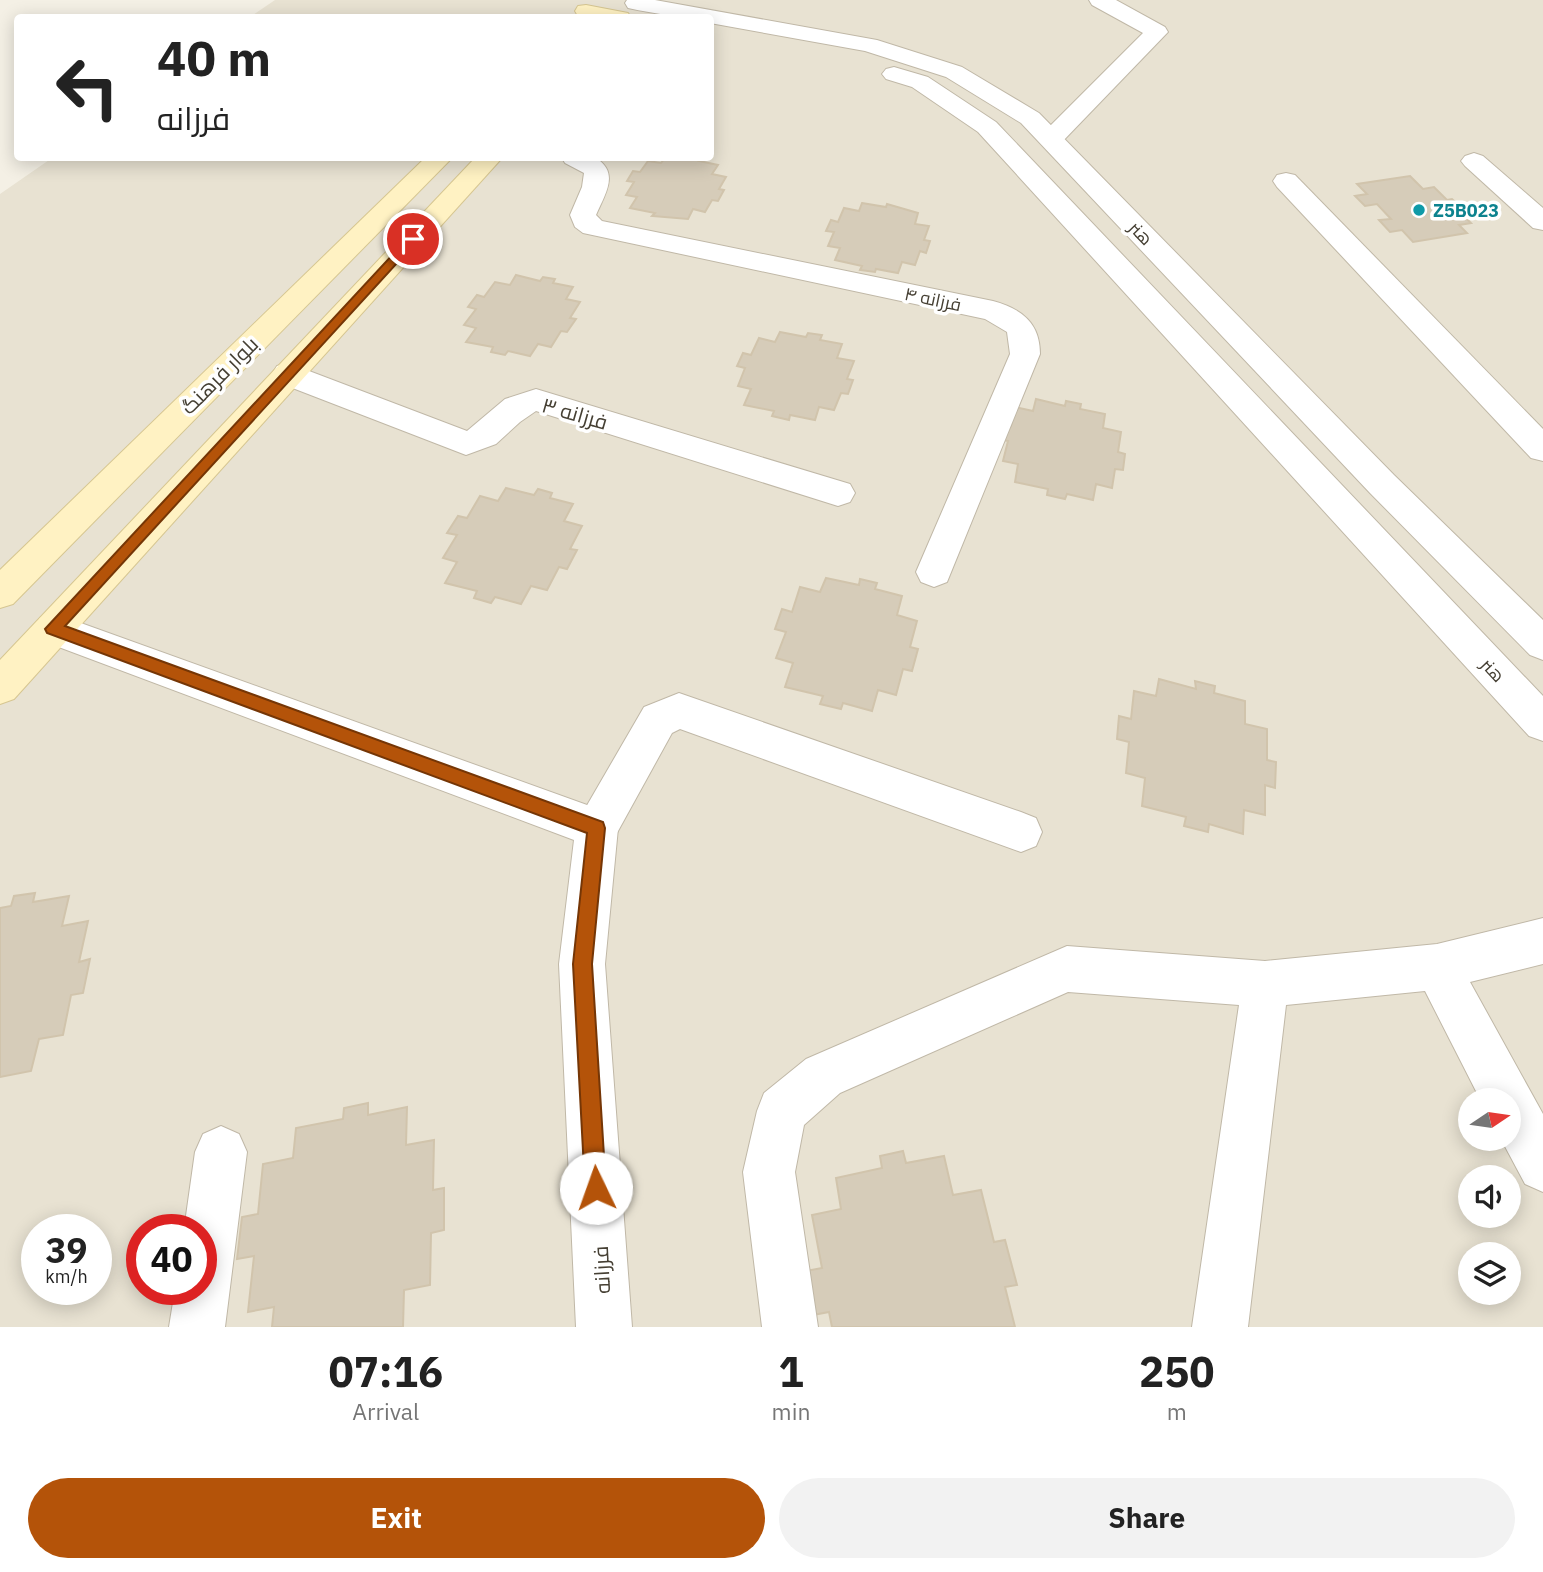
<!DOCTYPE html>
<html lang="en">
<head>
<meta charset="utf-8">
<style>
  :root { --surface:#fff; --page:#f2f2f2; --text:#222; --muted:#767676; --accent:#b45309 }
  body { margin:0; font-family:"IBM Plex Sans",Cairo,sans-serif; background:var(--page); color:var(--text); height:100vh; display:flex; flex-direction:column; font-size:26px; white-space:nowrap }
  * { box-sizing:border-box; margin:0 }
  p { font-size:23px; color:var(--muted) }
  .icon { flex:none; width:38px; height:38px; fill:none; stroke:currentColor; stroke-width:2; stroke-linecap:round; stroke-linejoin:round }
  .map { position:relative; height:1327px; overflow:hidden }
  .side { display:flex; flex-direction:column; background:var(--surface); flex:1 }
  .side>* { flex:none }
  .hud { position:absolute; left:14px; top:14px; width:700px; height:147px; border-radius:7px; box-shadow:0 4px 18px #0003; background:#fff; color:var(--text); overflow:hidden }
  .needle { width:46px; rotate:77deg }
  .controls { position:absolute; left:1458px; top:1088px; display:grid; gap:14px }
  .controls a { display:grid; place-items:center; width:63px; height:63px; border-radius:50%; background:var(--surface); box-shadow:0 4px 18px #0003; font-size:35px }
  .speed { position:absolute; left:21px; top:1214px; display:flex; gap:14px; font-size:35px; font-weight:700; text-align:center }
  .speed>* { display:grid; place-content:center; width:91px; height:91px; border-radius:50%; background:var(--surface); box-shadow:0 4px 18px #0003; line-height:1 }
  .speed small { font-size:18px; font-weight:400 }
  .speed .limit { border:10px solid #d22; background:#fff; color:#111 }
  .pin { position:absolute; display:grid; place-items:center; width:60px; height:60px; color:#fff; margin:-30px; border:4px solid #fff; border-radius:50%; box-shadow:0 2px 7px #0007 }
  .me { position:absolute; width:77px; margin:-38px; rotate:357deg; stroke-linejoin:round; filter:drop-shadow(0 0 5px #0008) }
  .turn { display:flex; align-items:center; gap:24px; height:147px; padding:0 28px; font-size:32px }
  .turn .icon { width:91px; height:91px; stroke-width:2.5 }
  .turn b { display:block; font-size:49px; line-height:60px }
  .eta { display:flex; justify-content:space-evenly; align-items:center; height:119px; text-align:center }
  .eta b { font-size:42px; font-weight:700; line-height:49px }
  .primary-button { display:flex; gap:14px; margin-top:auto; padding:14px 28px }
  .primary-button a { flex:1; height:80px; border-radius:42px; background:var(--accent); color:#fff; font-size:28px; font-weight:700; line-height:80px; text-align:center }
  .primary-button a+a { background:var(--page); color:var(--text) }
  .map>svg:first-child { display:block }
  .residential { fill:#e8e2d2; fill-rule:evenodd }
  .building { fill:#d6ccb9; stroke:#d1c4ac; stroke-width:2 }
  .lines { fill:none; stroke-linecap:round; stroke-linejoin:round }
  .minor-casing { stroke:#c0b8a7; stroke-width:2 }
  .tertiary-casing { stroke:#c0b8a7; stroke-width:2 }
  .secondary-casing { stroke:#d6c691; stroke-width:2 }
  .minor { fill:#fff; fill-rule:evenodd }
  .tertiary { fill:#fff; fill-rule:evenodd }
  .secondary { fill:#fff2c3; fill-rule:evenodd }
  .route { fill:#b45309; stroke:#753606; stroke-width:2 }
  .culture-dot { fill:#0f9aa8; stroke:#fff; stroke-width:2.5 }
  .labels { text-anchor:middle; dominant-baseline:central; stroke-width:7; stroke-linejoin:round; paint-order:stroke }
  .far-culture-label { font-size:18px; font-weight:bold; fill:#0d838f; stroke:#fff; text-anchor:start }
  .far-street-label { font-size:18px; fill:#464034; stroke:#fff }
  .street-label { font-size:21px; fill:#464034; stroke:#fff }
</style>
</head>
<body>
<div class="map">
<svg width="1543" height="1327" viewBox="0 0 1543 1327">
  <rect width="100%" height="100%" fill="#f4f0e5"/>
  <path class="residential" d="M 275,0 L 1543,0 L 1543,1327 L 0,1327 L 0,194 L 52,158 L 710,158 L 710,18 L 250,17 ZM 1470,1101 L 1508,1101 L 1508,1139 L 1470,1139 ZM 1470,1178 L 1508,1178 L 1508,1216 L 1470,1216 ZM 37,1230 L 96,1230 L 96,1290 L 37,1290 ZM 142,1230 L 201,1230 L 201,1290 L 142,1290 ZM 1470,1255 L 1508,1255 L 1508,1293 L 1470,1293 Z"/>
  <g class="building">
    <polygon points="665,158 688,160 695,158 701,159 699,161 718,165 712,174 726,177 719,189 724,190 718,201 712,200 705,212 693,209 688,219 652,216 655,213 630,208 637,197 626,195 634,182 627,181 633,171 640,172 648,161 661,163"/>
    <polygon points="1410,176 1423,189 1434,187 1447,200 1452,199 1461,207 1455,208 1471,223 1459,225 1467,233 1413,242 1402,230 1390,232 1379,220 1391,219 1377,204 1365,206 1355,196 1367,194 1357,184"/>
    <polygon points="862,203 886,207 887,204 918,213 915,224 929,226 924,240 930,241 926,253 920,251 915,265 902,262 898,273 876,269 875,272 860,270 862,266 835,260 840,248 828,246 834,232 826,231 831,220 838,222 844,208 859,211"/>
    <polygon points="516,275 540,281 543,277 555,279 553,283 573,287 566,299 580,302 570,318 576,319 567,332 561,331 551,347 538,344 530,356 508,351 505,355 491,352 493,347 466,342 476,328 464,325 476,309 468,307 477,295 484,297 495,282 510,285"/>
    <polygon points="780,332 806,337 808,333 822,335 820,340 842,344 837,358 854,361 847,379 853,380 848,394 841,393 834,410 819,407 815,420 790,415 789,420 772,416 774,411 744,405 751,389 738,386 745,368 737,366 743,353 751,355 759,338 775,342"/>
    <polygon points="1036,399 1065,406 1066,401 1081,404 1080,409 1105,414 1103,428 1121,432 1118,452 1125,454 1123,470 1115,469 1112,488 1096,484 1093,500 1067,494 1065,499 1047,495 1048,489 1015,482 1018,464 1003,461 1008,441 998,439 1002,424 1011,426 1015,407 1033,411"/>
    <polygon points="506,488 534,495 538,489 552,493 550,498 573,504 564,521 582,526 570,549 577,550 567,569 559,567 547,590 531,586 521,604 495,597 491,603 474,598 477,591 445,583 457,562 443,558 457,535 447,533 458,516 467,518 480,496 498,501"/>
    <polygon points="826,578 859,585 860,579 877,583 875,589 902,596 897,615 917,621 910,647 918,649 912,671 903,669 896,695 878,690 872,711 843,703 841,709 820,704 823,696 785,687 793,663 776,658 786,632 775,629 782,609 792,612 800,587 820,592"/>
    <polygon points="1159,679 1196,689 1195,681 1215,686 1214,693 1245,701 1245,724 1267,729 1267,760 1276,762 1275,788 1265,785 1265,815 1244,810 1243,834 1209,824 1208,832 1184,826 1186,817 1142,806 1145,778 1126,773 1129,742 1117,739 1119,716 1131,719 1134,691 1156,696"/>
    <polygon points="35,893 33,902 69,896 62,926 88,921 79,962 90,959 83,993 71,995 63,1035 39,1039 31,1071 0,1077 0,908 11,906 14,896"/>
    <polygon points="368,1103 368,1115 407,1107 406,1145 434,1140 433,1190 444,1188 444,1230 431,1233 430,1285 404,1290 403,1327 272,1327 274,1307 248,1312 254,1256 237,1259 242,1217 258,1214 263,1164 293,1158 296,1128 343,1119 344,1108"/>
    <polygon points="903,1151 906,1163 944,1156 953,1195 981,1190 994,1242 1005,1240 1017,1285 1005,1287 1015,1327 832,1327 829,1312 813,1315 806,1271 822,1268 812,1215 841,1209 836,1178 882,1168 880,1156"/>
  </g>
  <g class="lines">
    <defs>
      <g id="minor">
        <polygon points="1089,0 1116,0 1165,27 1168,32 1060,144 1051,146 1042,144 1039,139 1042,134 1143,33 1092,5"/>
        <polygon points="1474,153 1483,156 1543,208 1543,230 1533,228 1465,166 1461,161 1465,156"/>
        <path d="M 562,158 L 596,158 C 620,173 605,194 596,215 L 602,221 L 993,301 C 1022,309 1040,323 1040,354 L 947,582 L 934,587 L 921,582 L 916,572 L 1010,354 L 1007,332 L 985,319 L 583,233 L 575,227 L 570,215 L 582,187 L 584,173 L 565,163 Z"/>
        <polygon points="1286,173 1295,175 1543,429 1543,461 1531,458 1277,187 1273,181 1277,175"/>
        <polygon points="288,363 467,431 505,399 536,389 850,484 855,493 850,502 838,506 536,411 520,422 496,444 466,455 277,382 272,374 277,366"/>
        <polygon points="679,693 1021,812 1036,818 1042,832 1036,846 1021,852 680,729 672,733 612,842 597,848 582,842 576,828 582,814 644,707"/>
        <polygon points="1543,918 1543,964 1470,982 1543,1114 1543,1192 1525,1184 1501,1139 1508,1139 1508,1101 1481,1101 1425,991 1286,1005 1248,1327 1192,1327 1239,1005 1068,992 840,1093 804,1125 795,1172 818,1327 762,1327 743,1172 757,1111 764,1093 806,1059 1067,946 1265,961 1437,944"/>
        <polygon points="221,1126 239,1134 247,1152 225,1327 169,1327 175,1290 201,1290 201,1230 184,1230 195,1152 203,1134"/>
      </g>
      <g id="tertiary">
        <path d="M 627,0 L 655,0 L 877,40 L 962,67 L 1039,113 L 1394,475 L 1543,620 L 1543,660 L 1530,655 L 1370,493 L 1021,123 L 946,77 L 865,51 L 710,23 L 710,18 C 682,18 656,14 628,8 L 625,3 Z"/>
        <polygon points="894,67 928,77 996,122 1543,696 1543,741 1529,736 978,132 912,87 886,79 882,74 886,69"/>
        <polygon points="53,613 612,814 618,828 605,964 632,1327 576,1327 559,964 574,840 40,640 34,629 40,618"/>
      </g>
      <g id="secondary">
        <polygon points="586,5 628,13 631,18 578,16 575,11 578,6"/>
        <polygon points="425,158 452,158 13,604 0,608 0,570"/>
        <polygon points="475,158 502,158 14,699 0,704 0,660"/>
      </g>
    </defs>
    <use href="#minor" class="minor-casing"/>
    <use href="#tertiary" class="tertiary-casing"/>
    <use href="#secondary" class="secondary-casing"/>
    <use href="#minor" class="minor"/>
    <use href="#tertiary" class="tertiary"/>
    <use href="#secondary" class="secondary"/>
  </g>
  <polygon class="route" points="409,237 419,239 65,626 603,822 605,828 592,964 606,1188 603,1195 596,1198 588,1195 585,1188 573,964 587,833 47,633 45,629"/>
  <circle class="culture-dot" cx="1419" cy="210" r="7"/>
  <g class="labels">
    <g class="far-culture-label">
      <text x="1433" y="210">Z5B023</text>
    </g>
    <g class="far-street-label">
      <text transform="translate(1141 233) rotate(46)">هنر</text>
      <text transform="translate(933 299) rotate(12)">فرزانه ۴</text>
      <text transform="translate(1493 670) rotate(47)">هنر</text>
    </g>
    <g class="street-label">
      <text transform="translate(219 375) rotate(-45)">بلوار فرهنگ</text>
      <text transform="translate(575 413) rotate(16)">فرزانه ۳</text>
      <text transform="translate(601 1270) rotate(-93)">فرزانه</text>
    </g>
  </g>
</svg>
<div class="controls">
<a><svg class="needle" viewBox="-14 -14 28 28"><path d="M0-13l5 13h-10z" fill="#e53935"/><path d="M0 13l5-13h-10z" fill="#767676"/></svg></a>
<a><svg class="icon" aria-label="sound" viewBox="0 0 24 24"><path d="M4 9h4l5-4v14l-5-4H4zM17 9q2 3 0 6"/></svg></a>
<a><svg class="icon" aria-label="layers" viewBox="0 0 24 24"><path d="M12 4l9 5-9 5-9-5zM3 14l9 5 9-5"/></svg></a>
</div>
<div class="speed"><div>39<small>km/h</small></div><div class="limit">40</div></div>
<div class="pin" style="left:413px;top:239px;background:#d93025"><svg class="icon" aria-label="arrive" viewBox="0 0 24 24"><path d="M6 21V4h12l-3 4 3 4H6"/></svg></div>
<svg class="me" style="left:596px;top:1188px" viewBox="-20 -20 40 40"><circle r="19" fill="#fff"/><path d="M0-13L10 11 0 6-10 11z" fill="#b45309"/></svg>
<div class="hud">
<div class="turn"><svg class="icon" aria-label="left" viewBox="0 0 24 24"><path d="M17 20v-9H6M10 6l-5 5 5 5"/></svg><div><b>40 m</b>فرزانه</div></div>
</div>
</div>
<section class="side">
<div class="eta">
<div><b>07:16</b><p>Arrival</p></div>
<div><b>1</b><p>min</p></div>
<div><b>250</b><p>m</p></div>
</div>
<div class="primary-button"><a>Exit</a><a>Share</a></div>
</section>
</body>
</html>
